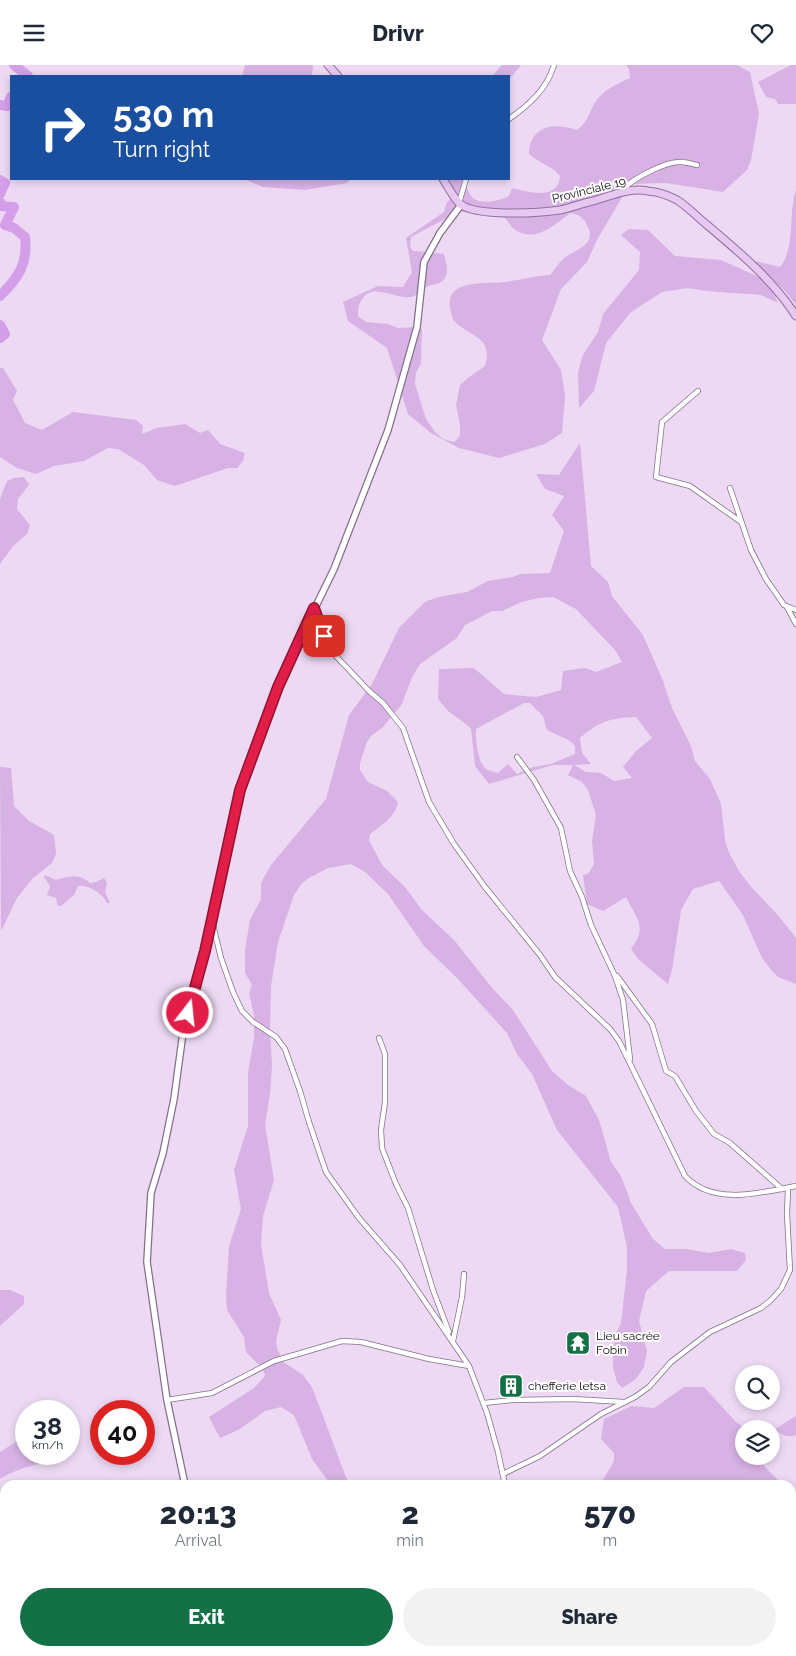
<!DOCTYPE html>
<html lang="en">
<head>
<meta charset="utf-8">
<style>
  :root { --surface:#fff; --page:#f2f2f3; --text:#1f2937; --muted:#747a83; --accent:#147045 }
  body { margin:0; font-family:Raleway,sans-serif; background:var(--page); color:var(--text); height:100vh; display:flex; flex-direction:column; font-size:19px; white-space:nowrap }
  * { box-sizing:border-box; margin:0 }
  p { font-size:16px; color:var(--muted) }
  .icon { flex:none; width:28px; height:28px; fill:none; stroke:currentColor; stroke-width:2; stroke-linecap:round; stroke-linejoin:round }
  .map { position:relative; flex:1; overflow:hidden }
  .side { position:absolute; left:0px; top:1415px; width:796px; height:176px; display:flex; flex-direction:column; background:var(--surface); border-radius:15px 15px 0 0; box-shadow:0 2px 8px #0003 }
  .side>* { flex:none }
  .top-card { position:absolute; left:10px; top:10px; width:500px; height:105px; border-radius:0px; box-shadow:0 2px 8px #0003; background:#1a4fa0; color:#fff; overflow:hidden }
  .buttons { position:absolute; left:735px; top:1300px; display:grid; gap:10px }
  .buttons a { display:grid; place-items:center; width:45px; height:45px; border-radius:50%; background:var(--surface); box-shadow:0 2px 8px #0003; font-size:25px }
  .speed { position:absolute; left:15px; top:1335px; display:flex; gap:10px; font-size:25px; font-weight:700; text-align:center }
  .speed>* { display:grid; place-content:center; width:65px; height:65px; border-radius:50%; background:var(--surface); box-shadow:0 2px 8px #0003; line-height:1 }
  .speed small { font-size:12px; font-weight:400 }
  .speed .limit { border:8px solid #d22; background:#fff; color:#111 }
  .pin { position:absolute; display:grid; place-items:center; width:42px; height:42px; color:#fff; margin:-21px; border-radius:10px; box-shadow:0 2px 8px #0006 }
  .me { position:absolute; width:55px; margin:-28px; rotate:16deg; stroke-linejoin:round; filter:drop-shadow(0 0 4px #0008) }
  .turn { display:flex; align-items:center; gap:18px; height:105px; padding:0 20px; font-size:22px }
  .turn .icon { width:65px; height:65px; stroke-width:2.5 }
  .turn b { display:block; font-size:35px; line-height:42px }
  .eta { display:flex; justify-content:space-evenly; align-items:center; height:85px; text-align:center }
  .eta b { font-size:30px; font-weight:800; line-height:35px }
  .cta { display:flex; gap:10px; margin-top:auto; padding:10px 20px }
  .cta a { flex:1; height:58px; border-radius:30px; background:var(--accent); color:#fff; font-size:20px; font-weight:800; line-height:58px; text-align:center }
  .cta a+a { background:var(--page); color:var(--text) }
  header { display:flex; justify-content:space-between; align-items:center; height:65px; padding:0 20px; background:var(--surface); font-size:22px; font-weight:800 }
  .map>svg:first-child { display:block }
  .green { fill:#d8b1e5; fill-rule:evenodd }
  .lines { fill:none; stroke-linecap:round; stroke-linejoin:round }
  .river { stroke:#d59ee8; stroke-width:10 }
  .minor-casing { stroke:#827189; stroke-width:6 }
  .tertiary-casing { stroke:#827189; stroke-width:8 }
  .primary-casing { stroke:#916f9e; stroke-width:9 }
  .minor { stroke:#fff; stroke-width:4.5 }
  .tertiary { stroke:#fff; stroke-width:5.5 }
  .primary { stroke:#e6c8f1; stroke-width:7 }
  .route-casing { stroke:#92132f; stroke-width:12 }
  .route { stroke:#e11d48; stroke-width:9 }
  .labels { text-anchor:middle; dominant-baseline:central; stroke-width:4; stroke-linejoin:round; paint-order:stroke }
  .street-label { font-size:12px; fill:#120c15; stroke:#fff }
  .poi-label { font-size:12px; fill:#120c15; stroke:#fff; text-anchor:start }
</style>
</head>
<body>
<header><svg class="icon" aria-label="menu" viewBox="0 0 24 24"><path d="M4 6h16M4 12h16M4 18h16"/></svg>Drivr<svg class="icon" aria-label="heart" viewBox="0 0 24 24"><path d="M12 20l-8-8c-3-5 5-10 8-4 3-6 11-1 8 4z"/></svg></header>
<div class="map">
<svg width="796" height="1591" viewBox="0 0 796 1591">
  <rect width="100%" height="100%" fill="#edd9f4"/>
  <g class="green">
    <polygon points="245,0 312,0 313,1 312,11 242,11"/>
    <polygon points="502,0 521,0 509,15 509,11 492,11"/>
    <path d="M 626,0 L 737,0 L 750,7 L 759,49 L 751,95 L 747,105 L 723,127 L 666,118 L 630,119 L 598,173 L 587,197 L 561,224 L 542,275 L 561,305 L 565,331 L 562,368 L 545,379 L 499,393 L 459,383 L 431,368 L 408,349 L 387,283 L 348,256 L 343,237 L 378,221 L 403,222 L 412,207 L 406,173 L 444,147 L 447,137 L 454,131 L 448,114 L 464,114 C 466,120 468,128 473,133 C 481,140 500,136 509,131 L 512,123 C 529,127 558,136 560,111 C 553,101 538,98 529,89 C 530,60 555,57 577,65 C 587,58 589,49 594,39 C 602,25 617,19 630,13 L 629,4 ZM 486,144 C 491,146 501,148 504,152 C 508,156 510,161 514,164 C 534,179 555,160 570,148 C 577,149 582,151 586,158 C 598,179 580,182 566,192 C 560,196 555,204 550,210 C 534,211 520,215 504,217 C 490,219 462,215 452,229 C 447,237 451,246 453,255 C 469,272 494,271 485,301 L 468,313 L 460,320 L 456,340 L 460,360 L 460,371 L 454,377 L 443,374 L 435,367 L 426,354 L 415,319 L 416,308 L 421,298 L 422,264 L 417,262 L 398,263 L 388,259 L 366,257 L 358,251 C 358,245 358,241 361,236 C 371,216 394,234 410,232 C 416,232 418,227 422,224 C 426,221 432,220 437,219 C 451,214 447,200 444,189 L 428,187 L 413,186 L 410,182 L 411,172 L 458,147 Z"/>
    <polygon points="791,0 796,0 796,39 778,39 775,34 766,32 758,17"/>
    <polygon points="244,114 350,114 347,118 305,125 263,122"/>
    <path d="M 796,125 L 796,240 L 784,225 L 750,195 L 780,202 C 796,183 788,148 796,125 Z"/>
    <polygon points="629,164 648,165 675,191 721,195 768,216 778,238 761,230 706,226 688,223 662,227 630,248 606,278 594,326 579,343 578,307 583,290 598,267 603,249 639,205 640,187 621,170"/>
    <polygon points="0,303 3,303 17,326 13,335 25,358 42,365 73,347 136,355 143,361 142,369 157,363 185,359 200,368 208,365 220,379 245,388 243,396 237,403 228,403 175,421 157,415 144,400 118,384 108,383 84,396 54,401 36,409 17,403 0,392"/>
    <path d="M 580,378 L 591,501 L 608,517 L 612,531 L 643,570 L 663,616 L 672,643 L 691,681 L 695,696 L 710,714 L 718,732 L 721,739 L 725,775 L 729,788 L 739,806 L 752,823 L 777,849 L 796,873 L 796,919 L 778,912 L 772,906 L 762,893 L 743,850 L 719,816 L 693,824 L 681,845 L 672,905 L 668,919 L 639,895 L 631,884 C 648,862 637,854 626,832 L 603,846 L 587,839 L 583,810 L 588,809 L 594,799 L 592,776 L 596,750 L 588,725 L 582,717 L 568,710 L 573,700 L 553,700 L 489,719 L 475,701 L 471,663 L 448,646 L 438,634 L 439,604 L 474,603 L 504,629 L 536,632 L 561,625 L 563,606 L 585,603 L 596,607 L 622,597 L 615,585 L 576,544 L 553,532 L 538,533 L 522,537 L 502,546 L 492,546 L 465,560 L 457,573 L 420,599 L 412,612 L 402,639 L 383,662 L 371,671 L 367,677 L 360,698 L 360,705 L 368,717 L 387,726 L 398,737 C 396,751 381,761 370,769 L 369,775 L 382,800 L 405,822 L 422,845 L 454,875 L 493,924 L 513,945 L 552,1006 L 568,1020 L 586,1031 L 599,1055 L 611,1097 L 621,1111 L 631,1138 L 653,1174 L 665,1184 L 686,1184 L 709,1188 L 731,1184 L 745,1188 L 746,1195 L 737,1206 L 669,1206 L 646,1226 L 639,1256 L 647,1286 L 644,1302 L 636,1314 L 622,1323 L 617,1317 L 613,1302 L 614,1272 L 621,1258 L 627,1205 L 627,1182 L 618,1142 L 557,1065 L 532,1009 L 517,989 L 507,968 L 458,914 L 424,881 L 388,829 L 365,807 L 351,799 L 328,803 L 309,813 L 302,818 L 294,830 L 278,877 L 271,921 L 270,964 L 272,1000 L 270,1029 L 265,1060 L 274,1115 L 263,1151 L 261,1179 L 269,1228 L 281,1255 L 276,1276 L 277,1283 L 283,1297 L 303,1310 L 312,1322 L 349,1420 L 331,1420 L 312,1394 L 294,1350 L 281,1342 L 265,1346 L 240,1364 L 220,1373 L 209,1352 L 254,1323 L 265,1311 L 263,1304 L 246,1287 L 244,1272 L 227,1245 L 226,1231 L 229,1181 L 241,1144 L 234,1105 L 248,1061 L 248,1008 L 254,972 L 254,950 L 249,928 L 252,920 L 245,908 L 245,885 L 250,855 L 261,834 L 261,819 L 264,812 L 271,800 L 326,734 L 349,650 L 372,619 L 399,563 L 425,537 L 438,532 L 467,527 L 488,516 L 513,512 L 520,509 L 550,508 L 564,466 L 552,450 L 564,431 L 545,424 L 536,409 L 559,410 ZM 524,638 L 530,638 L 543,651 L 547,665 L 570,676 L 575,681 L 575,689 L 551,699 L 533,702 L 517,709 L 508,699 L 498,708 C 494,707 489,706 486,704 C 478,698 475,674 476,664 ZM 636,652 L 652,673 L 636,686 L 623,702 L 632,713 L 614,716 L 601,708 L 586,707 L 574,700 L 591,699 L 582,688 L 580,673 C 599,656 611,653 636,652 Z"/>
    <polygon points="24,412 29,420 18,434 17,444 30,460 27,469 13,481 0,499 0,434 7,416 14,413"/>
    <polygon points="0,702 11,703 14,741 29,756 54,770 56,789 52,798 33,813 17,833 1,866"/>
    <path d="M 45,810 L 56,815 C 68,811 80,809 90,818 L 96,817 L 104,813 L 107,818 L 105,827 L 110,838 L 107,838 C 103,829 88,819 78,821 L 74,830 L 61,841 L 58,841 L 56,833 L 47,830 L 50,821 L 44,812 Z"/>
    <polygon points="0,1225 10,1225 24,1231 24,1239 0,1261"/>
    <polygon points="684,1322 704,1322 735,1356 746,1364 744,1364 744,1391 758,1391 758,1395 780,1417 768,1420 600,1420 614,1396 614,1388 601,1374 604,1354 632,1341 654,1343"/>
    <path d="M 796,1351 L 796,1370 C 787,1373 781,1370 775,1364 Z"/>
    <path d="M 22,1373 L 26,1374 L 26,1389 L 58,1389 L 58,1392 L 53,1397 C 34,1399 16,1404 0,1414 L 0,1387 Z"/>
    <polygon points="364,1586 399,1586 400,1591 365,1591"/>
    <polygon points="635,1586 674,1586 672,1591 639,1591"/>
  </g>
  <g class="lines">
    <g class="river">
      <polyline points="14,0 28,11"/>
      <polyline points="0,40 7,41 11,32"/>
      <polyline points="0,115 5,118 0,129"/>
      <path d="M 0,137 L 1,141 L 14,142 L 5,160 L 14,163 L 25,172 C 28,199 19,212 0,231"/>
      <polyline points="0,260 5,269 0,273"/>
    </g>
    <defs>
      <g id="minor">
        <path d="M 509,54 C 529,40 547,24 554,0"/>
        <path d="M 621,127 C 629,115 666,96 681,97 C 686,97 692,99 697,100"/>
        <polyline points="459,138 466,114"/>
        <polyline points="698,326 662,357 656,412 690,421 741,457"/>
        <polyline points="730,423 751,485 766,514 784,540 796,545"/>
        <polyline points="787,542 796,559"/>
        <path d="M 314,544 L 324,571 L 334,589 L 370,627 L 383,638 L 403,663 L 429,737 L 454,779 L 485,822 L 540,890 L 555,912 L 610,964 L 619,976 L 685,1111 C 713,1141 760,1128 796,1121"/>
        <polyline points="517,692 534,715 561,763 570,806 582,832 591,860 615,911 623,935 630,994"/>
        <polyline points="212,856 221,893 233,927 242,946 253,957 276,972 285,984 300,1026 309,1057 326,1107 359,1153 400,1200 469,1301 487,1348 498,1387 505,1420"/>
        <polyline points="617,911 652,959 666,1006 675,1011 696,1046 714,1069 730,1078 782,1124"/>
        <polyline points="379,973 385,989 385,1037 381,1065 382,1083 396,1119 408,1143 433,1225 449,1267"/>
        <polyline points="453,1276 462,1232 464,1209"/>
        <polyline points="167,1335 212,1328 274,1296 342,1276 361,1277 429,1294 469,1301"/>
        <polyline points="484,1338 512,1335 573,1334 624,1337"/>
        <polyline points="503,1409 540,1391 601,1349 635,1332 649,1322 671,1297 710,1267 761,1243 770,1236 781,1224 790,1205 787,1149 788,1123"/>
        <polyline points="536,1591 537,1586"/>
      </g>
      <g id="tertiary">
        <polyline points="185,1420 167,1335 147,1197 151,1128 163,1088 174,1034 184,960 205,886 240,725 278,622 296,582 334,504 388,365 417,262 424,197 440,168 461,140"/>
        <polyline points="242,1586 243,1591"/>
      </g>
      <g id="primary">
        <polyline points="328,0 338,11"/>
        <path d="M 443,114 C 448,122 453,132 460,139 C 476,152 540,148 560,145 C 570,143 580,139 589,137 C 609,132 628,122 648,126 C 658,127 668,130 677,135 C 688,142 696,151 706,159 C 738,186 773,215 796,251"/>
      </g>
    </defs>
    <use href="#minor" class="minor-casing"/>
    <use href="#tertiary" class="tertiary-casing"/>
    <use href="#primary" class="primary-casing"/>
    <use href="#minor" class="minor"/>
    <use href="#tertiary" class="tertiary"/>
    <use href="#primary" class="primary"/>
  </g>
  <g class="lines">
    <defs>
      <polyline id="route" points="188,948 205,886 240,725 278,622 314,543 324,571"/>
    </defs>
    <use href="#route" class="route-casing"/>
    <use href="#route" class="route"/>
  </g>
  <defs>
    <symbol id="temple-square" viewBox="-11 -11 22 22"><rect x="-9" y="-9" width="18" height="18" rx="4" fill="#147045" stroke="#fff"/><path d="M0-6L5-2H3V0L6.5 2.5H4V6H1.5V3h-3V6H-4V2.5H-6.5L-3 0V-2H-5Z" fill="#fff"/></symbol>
    <symbol id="building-square" viewBox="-11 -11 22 22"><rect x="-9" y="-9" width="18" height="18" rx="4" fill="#147045" stroke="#fff"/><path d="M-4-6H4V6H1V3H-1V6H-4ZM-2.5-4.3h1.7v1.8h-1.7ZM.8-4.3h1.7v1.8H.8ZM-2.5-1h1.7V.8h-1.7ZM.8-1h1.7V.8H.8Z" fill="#fff"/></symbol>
  </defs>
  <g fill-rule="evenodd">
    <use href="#temple-square" x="564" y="1264" width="28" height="28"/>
    <use href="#building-square" x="497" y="1307" width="28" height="28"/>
  </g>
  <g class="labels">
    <g class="street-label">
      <text transform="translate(589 125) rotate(-14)">Provinciale 19</text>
    </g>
    <g class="poi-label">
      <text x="596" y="1271">Lieu sacrée<tspan x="596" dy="14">Fobin</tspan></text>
      <text x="528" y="1321">chefferie letsa</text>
    </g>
  </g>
</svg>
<div class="buttons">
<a><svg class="icon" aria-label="search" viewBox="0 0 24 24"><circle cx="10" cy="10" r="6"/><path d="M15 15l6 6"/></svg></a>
<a><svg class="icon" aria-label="layers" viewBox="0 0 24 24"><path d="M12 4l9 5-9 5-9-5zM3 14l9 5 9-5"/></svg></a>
</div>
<div class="speed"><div>38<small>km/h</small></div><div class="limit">40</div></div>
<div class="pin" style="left:324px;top:571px;background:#d93025"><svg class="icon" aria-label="arrive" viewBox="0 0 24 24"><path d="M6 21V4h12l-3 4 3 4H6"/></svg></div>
<svg class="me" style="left:188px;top:948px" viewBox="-20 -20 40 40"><circle r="17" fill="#e11d48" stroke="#fff" stroke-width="3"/><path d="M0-11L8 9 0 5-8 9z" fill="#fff"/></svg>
<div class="top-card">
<div class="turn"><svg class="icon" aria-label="right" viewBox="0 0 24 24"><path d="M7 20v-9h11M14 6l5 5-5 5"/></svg><div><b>530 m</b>Turn right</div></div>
</div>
<section class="side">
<div class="eta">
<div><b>20:13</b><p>Arrival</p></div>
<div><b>2</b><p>min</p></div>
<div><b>570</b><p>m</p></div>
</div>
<div class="cta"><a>Exit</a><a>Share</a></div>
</section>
</div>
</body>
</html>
